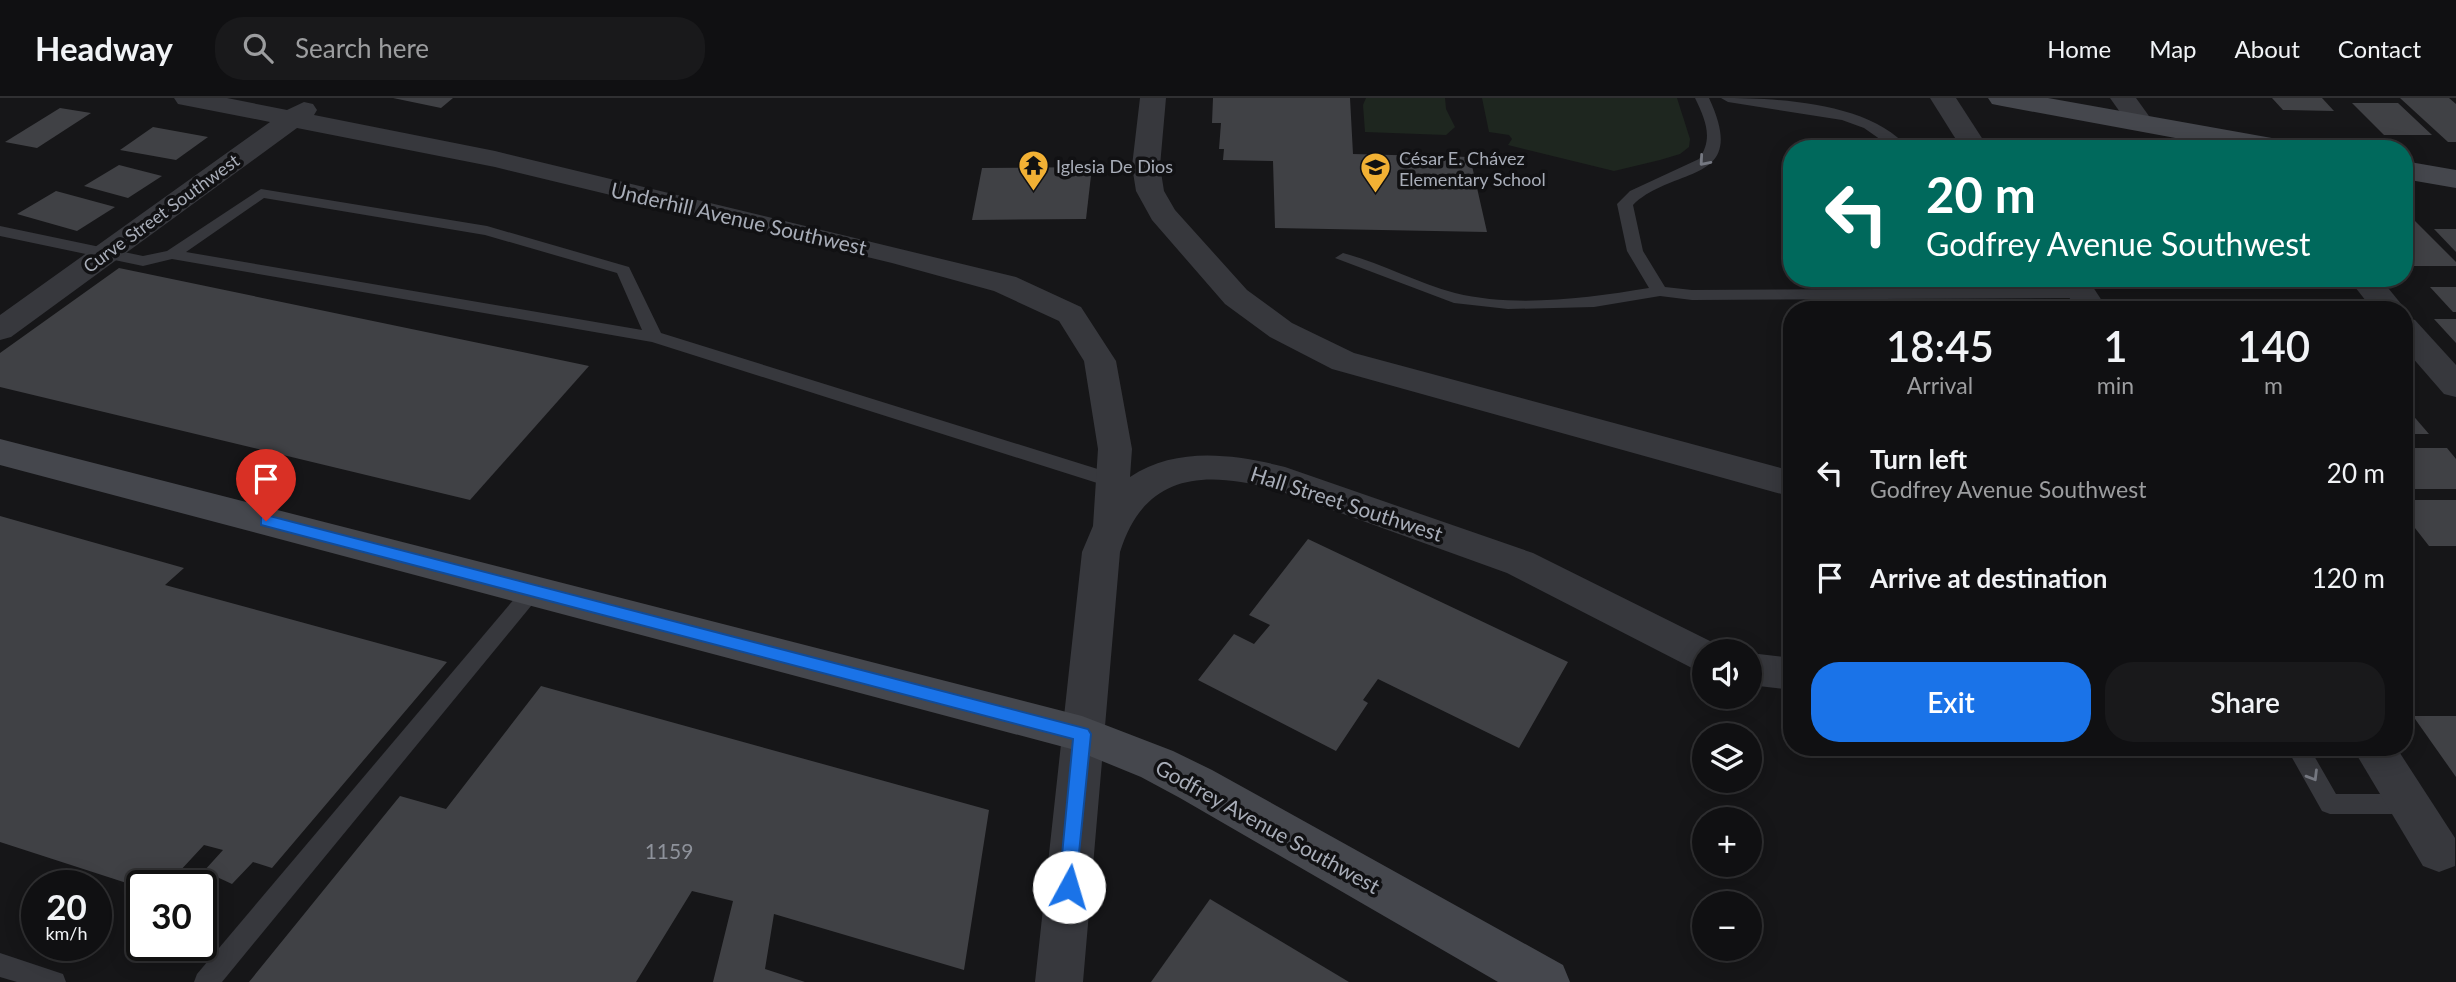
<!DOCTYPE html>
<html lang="en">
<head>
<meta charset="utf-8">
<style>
  :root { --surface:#101012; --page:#19191b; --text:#f1f3f6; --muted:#9c9d9f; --line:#303032; --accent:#1a73e8 }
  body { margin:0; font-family:Lato,sans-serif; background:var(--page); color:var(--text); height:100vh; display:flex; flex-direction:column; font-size:26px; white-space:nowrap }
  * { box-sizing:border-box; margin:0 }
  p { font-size:23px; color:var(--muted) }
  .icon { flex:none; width:38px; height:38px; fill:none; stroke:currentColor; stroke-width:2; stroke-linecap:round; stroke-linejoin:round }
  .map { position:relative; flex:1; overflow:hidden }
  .panel { position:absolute; left:1783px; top:203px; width:630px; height:455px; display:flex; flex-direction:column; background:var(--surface); border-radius:28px; box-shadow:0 4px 18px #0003,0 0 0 2px var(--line) }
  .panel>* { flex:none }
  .guide { position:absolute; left:1783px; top:42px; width:630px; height:147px; border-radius:28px; box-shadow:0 4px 18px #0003,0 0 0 2px var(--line); background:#00695c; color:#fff; overflow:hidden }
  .fabs { position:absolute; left:1692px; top:541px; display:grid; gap:14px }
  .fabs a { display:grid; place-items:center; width:70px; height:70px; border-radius:50%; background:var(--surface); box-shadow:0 4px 18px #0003,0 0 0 2px var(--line); font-size:35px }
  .speed { position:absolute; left:21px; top:772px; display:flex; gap:14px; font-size:35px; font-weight:700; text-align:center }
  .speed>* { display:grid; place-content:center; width:91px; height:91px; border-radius:50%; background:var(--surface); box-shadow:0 4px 18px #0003,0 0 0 2px var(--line); line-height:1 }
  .speed small { font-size:18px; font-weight:400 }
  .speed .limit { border:4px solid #111; border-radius:10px; background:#fff; color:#111 }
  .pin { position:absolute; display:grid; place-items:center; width:60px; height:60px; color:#fff; margin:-72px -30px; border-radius:50% 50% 50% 0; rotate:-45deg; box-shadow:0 0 7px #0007 }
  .pin .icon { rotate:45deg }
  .me { position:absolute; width:77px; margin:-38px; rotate:6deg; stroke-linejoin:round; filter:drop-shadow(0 0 5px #0008) }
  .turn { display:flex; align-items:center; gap:24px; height:147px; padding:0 28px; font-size:32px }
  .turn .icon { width:91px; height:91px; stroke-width:2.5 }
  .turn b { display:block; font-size:49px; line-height:60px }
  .eta { display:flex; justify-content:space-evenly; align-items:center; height:119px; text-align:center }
  .eta b { font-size:42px; font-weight:600; line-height:49px }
  .cta { display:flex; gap:14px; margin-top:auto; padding:14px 28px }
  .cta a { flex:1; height:80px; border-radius:28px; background:var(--accent); color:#fff; font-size:28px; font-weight:600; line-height:80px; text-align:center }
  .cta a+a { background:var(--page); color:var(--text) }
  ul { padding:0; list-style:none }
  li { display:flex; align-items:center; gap:21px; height:105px; padding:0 28px }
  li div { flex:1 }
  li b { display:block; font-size:26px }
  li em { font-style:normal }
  header { display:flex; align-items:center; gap:42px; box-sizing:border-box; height:98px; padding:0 35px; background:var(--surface); border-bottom:2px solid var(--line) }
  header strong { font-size:33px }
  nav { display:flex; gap:38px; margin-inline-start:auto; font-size:24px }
  .search { width:490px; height:63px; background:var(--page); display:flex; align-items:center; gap:18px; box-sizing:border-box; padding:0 24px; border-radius:28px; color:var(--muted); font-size:26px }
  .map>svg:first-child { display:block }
  .green { fill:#1e261f }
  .building { fill:#404145 }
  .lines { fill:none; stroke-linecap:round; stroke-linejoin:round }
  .lane { fill:#37383d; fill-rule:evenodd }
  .street { fill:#37383d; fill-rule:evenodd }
  .secondary { fill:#45474d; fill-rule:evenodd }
  .oneway { stroke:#757881 }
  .route { fill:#1a73e8; stroke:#114b97; stroke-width:2 }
  .labels { text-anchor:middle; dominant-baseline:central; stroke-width:7; stroke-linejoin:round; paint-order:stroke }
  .far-poi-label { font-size:18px; fill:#a8adb8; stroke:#111113; text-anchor:start }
  .far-street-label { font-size:18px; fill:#a8adb8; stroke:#111113 }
  .street-label { font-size:21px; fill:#a8adb8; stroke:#111113 }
  .near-number-label { font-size:21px; fill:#8e929b }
</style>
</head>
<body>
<header>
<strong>Headway</strong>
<div class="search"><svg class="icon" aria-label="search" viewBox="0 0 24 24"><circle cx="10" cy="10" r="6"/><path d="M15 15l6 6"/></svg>Search here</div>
<nav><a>Home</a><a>Map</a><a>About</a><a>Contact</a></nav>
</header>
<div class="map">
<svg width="2456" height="884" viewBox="0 0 2456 884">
  <rect width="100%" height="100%" fill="#161618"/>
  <g class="green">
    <polygon points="1366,0 1445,0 1446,11 1455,29 1446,37 1365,34 1363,7"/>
    <polygon points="1482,0 1677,0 1690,41 1689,49 1680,56 1660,62 1614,73 1508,47 1512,41 1509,37 1489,34"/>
  </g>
  <g class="building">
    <polygon points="393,0 453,0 441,10"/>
    <polygon points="1213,0 1350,0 1353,56 1470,59 1487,134 1275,130 1273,63 1223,62 1224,51 1219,51 1221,25 1212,25"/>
    <polygon points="2272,0 2322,0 2334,13 2283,12"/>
    <polygon points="2400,0 2449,0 2456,6 2456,44 2448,44"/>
    <polygon points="2352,5 2398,5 2432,37 2384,37"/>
    <polygon points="60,10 91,15 37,50 5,44"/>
    <polygon points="153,29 208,39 176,62 120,52"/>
    <polygon points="119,67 162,78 128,100 84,88"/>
    <polygon points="1092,69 1086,121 972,122 982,70"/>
    <polygon points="56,93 115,109 77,133 17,116"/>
    <polygon points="2404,112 2456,164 2456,168 2404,168"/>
    <polygon points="2434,131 2456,131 2456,154"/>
    <polygon points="119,170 589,268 470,402 0,289 0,255"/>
    <polygon points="2111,180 2178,180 2180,183 2114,184"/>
    <polygon points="2216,180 2314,180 2317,184 2218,184"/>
    <polygon points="2430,189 2456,189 2456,214 2453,214"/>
    <polygon points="2242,201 2331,201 2341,212 2251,212"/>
    <polygon points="2434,221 2456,221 2456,245"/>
    <polygon points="2404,307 2429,336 2404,336"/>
    <polygon points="2404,350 2447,350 2456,361 2456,391 2406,391"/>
    <polygon points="2404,402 2456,402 2456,448 2429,448 2404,416"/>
    <polygon points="0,418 184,470 165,487 447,564 272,770 253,764 232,786 204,773 223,752 204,747 166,788 142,790 0,744"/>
    <polygon points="1308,441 1568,564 1519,650 1378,581 1363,602 1368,605 1336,653 1198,582 1234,536 1254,546 1270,527 1249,517"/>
    <polygon points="541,588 989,712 964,872 774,816 765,871 805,884 713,884 733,803 692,793 636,884 249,884 400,698 446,711"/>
    <polygon points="2413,618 2456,618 2456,679"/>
    <polygon points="1210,801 1349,884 1151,884"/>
  </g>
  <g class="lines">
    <g class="lane">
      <path d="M 1695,0 L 1709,0 C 1750,88 1674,67 1633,107 L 1643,153 L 1665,189 L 1692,192 L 2082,190 L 2090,195 L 2082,200 L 1692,202 L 1660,198 L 1594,209 L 1508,211 L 1454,205 L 1335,160 L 1343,155 C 1381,165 1417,185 1455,195 C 1516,210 1588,200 1649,190 L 1627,153 L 1617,106 L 1630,93 L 1699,61 C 1714,40 1705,21 1695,0 Z"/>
      <path d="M 1721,0 C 1777,0 1871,4 1909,51 L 1894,51 L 1864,30 L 1842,22 L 1728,4 Z"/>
      <path d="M 261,91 L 487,128 L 629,169 L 661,235 L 1120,378 L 1122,383 L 1113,390 L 652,244 L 172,161 L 143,168 L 0,138 L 0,128 L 143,158 L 167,153 ZM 264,100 L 485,137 L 617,175 L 642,232 L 186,154 Z"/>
      <polygon points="533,484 540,487 543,492 540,497 222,884 194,884 197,876 526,487"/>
      <polygon points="2286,649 2309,649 2336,696 2409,696 2417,699 2420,706 2417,713 2409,716 2330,716 2322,713"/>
      <polygon points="0,855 63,876 66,884 17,884 0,879"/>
    </g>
    <g class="street">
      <path d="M 174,0 L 227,0 L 287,12 L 304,4 L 313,6 L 317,12 L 314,17 L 495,53 L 1016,179 L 1081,209 L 1116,263 L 1132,351 L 1130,379 C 1176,348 1234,356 1285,369 L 1533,455 L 1718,547 L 1721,553 L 1704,553 L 1704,574 L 1690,569 L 1507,475 L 1277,392 C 1205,372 1145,374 1120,454 L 1083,884 L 1035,884 L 1082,454 L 1093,428 L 1098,351 L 1084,263 L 1059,223 L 994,193 L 892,165 L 495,69 L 297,30 L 11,239 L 0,242 L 0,217 L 270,24 L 178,6 Z"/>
      <polygon points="1140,0 1166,0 1160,68 1164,93 1175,112 1247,192 1292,225 1354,255 1792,373 1792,399 1332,271 1270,239 1225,206 1152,122 1136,93 1132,68"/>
      <polygon points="1930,0 1956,0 1989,51 1962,51"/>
      <polygon points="2110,0 2136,0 2154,25 2150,31 2132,31"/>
      <polygon points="2057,180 2087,180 2108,212 2077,212"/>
      <polygon points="2348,180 2380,180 2406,212 2373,212"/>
      <polygon points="2404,219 2415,222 2456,267 2456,299 2444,296 2404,250"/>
      <polygon points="1750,555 1792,560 1792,592 1750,587"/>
      <polygon points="2352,649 2396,649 2455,740 2455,768 2439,774 2423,768"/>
    </g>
    <g class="secondary">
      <polygon points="1988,0 2048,0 2283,42 2293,45 2297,51 2235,51 2002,8 1992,6"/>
      <polygon points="2404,63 2456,72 2456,90 2404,81"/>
      <polygon points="0,341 1082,618 1173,653 1212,672 1563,867 1570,884 1498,884 1180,700 1141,679 1075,652 0,367"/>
    </g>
  </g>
  <defs><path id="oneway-chevron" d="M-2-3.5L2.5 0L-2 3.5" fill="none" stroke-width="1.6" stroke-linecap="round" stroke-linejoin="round" transform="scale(1.75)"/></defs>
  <g class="oneway">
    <use href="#oneway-chevron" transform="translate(1704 63) rotate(131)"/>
    <use href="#oneway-chevron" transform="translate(2313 678) rotate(59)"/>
  </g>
  <polygon class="route" points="266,417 1088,631 1091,636 1075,795 1069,798 1062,795 1059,789 1073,641 261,427 261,419"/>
  <defs>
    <symbol id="temple-pin" viewBox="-11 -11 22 30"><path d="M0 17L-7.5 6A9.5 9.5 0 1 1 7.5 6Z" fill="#f2b134" stroke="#111113"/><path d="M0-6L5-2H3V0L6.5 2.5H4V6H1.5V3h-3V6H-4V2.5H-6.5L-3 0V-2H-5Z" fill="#111"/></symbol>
    <symbol id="school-pin" viewBox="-11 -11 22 30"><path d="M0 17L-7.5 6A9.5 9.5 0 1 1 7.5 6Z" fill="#f2b134" stroke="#111113"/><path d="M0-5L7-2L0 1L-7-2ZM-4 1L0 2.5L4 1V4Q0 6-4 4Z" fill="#111"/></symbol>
  </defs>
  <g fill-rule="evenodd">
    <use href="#temple-pin" x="1016" y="50" width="35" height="47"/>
    <use href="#school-pin" x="1358" y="52" width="35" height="47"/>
  </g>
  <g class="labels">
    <g class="far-poi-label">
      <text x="1399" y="60">César E. Chávez<tspan x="1399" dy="21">Elementary School</tspan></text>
      <text x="1056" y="68">Iglesia De Dios</text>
    </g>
    <g class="far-street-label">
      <text transform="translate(161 115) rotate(-36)">Curve Street Southwest</text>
    </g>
    <g class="street-label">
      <text transform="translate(739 120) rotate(13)">Underhill Avenue Southwest</text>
      <text transform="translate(1347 405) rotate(18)">Hall Street Southwest</text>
      <text transform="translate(1268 728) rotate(29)">Godfrey Avenue Southwest</text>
    </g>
    <g class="near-number-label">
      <text x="669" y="752">1159</text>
    </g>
  </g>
</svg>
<div class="fabs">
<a><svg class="icon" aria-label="sound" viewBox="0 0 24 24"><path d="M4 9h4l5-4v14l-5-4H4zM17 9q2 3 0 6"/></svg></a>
<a><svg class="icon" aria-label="layers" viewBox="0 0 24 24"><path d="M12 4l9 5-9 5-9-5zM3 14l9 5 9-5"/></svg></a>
<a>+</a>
<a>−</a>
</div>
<div class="speed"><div>20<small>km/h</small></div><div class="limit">30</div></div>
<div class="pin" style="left:266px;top:423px;background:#d93025"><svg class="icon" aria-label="arrive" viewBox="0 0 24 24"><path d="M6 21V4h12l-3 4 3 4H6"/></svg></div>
<svg class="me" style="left:1069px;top:789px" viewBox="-20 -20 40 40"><circle r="19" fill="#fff"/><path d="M0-13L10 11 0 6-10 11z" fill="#1a73e8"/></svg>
<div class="guide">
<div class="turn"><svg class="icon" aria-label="left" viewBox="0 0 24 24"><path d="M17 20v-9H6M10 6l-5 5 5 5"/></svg><div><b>20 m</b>Godfrey Avenue Southwest</div></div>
</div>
<section class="panel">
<div class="eta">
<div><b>18:45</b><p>Arrival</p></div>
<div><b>1</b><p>min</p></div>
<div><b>140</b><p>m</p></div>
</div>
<ul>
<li><svg class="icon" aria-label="left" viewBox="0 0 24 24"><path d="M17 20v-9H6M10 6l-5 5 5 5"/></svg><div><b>Turn left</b><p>Godfrey Avenue Southwest</p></div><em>20 m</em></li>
<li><svg class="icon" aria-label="arrive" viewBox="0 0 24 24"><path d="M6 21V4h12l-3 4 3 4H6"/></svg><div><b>Arrive at destination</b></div><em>120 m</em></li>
</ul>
<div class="cta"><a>Exit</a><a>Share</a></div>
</section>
</div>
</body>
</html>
